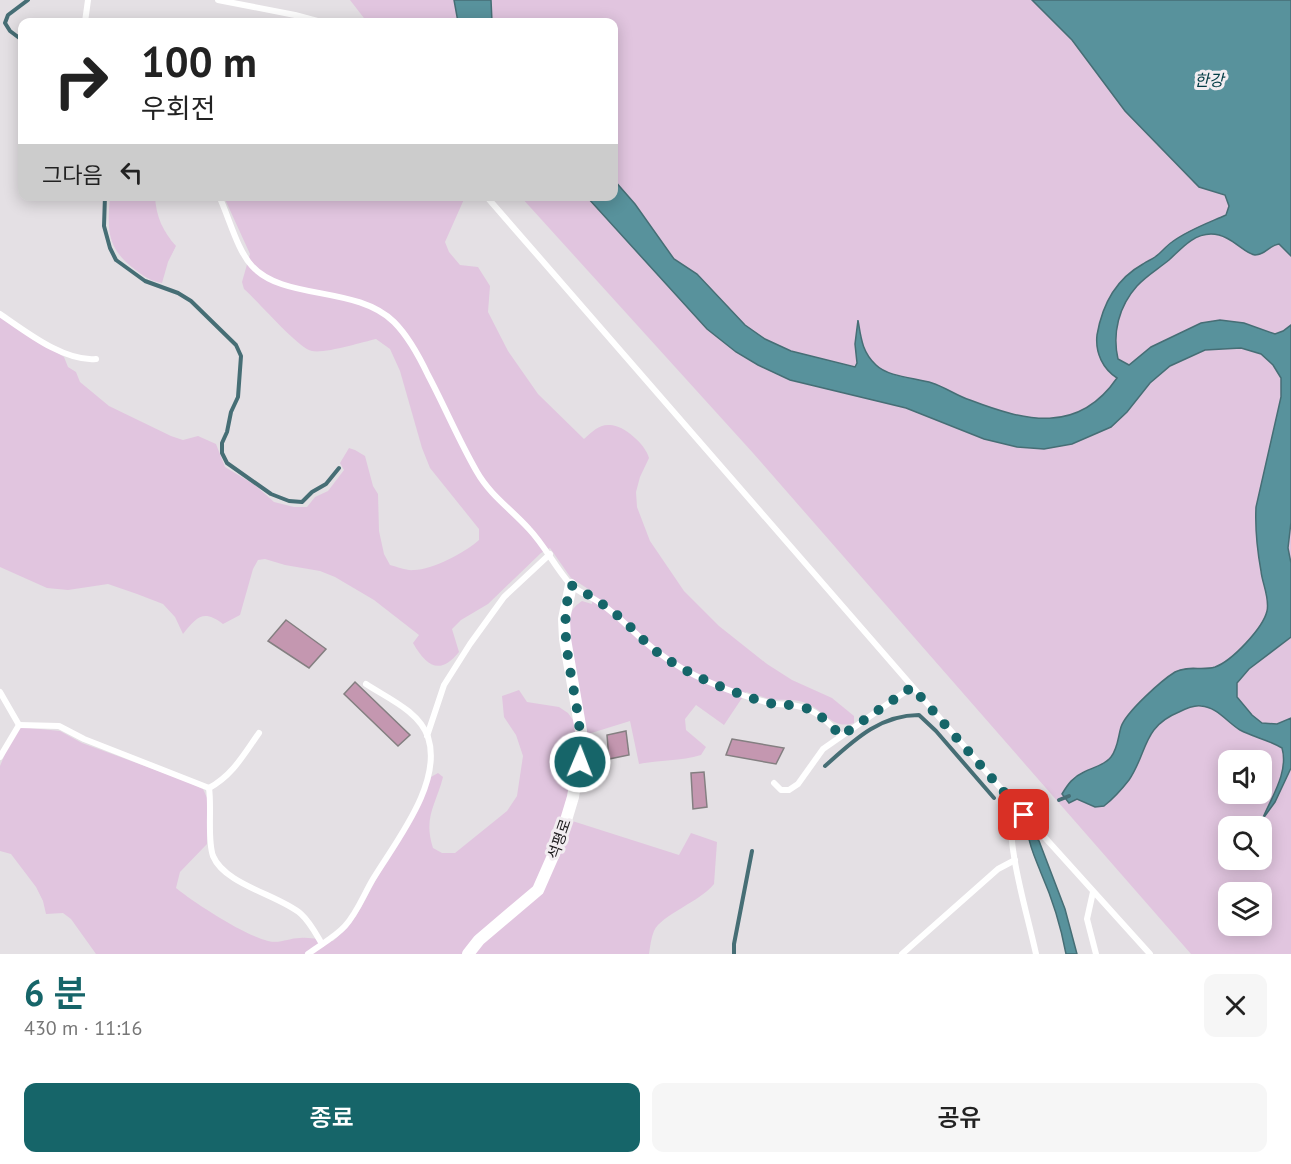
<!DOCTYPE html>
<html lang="ko">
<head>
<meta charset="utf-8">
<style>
  :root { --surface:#fff; --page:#f6f6f6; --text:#222; --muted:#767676; --accent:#166569 }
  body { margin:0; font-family:"PT Sans","Noto Sans KR",sans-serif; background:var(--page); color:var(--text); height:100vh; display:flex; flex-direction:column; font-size:22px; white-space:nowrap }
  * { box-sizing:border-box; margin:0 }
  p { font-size:20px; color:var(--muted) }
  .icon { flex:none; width:33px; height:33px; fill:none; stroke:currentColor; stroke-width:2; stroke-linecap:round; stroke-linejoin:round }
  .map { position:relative; height:954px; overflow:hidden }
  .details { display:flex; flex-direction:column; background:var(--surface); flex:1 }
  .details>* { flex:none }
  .guide { position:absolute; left:18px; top:18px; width:600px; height:183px; border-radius:12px; box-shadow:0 3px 15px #0003; background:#fff; color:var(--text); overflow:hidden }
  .fabs { position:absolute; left:1218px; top:750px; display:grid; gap:12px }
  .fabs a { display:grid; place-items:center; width:54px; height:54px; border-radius:12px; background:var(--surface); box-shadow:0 3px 15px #0003; font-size:30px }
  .pin { position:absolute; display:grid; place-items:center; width:51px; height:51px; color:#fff; margin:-26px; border-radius:12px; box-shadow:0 3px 9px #0006 }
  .me { position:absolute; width:66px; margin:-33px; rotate:1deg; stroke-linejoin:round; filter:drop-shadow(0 0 4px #0008) }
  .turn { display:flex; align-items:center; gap:21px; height:126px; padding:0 24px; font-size:27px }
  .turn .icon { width:78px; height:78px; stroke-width:2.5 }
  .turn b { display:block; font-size:42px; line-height:51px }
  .then { display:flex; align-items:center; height:57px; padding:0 24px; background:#0003; gap:12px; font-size:22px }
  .round { display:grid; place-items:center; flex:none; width:63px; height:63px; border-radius:12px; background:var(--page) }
  .summary { display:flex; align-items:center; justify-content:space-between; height:102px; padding:0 24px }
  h1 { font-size:36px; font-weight:600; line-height:45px; color:var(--accent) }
  .cta { display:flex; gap:12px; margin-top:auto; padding:12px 24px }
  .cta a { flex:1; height:69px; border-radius:12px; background:var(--accent); color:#fff; font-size:24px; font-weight:600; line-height:69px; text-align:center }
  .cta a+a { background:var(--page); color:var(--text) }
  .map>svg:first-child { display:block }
  .green { fill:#e1c5df; fill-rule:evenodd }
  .water { fill:#58929c; stroke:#466e75; stroke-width:1.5 }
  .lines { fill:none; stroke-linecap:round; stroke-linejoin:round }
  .stream { stroke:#466e75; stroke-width:4 }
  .building { fill:#c497b0; stroke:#847f81; stroke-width:1.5 }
  .lane { stroke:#fff; stroke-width:6 }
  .street { stroke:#fff; stroke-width:12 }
  .route { stroke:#166569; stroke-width:10; stroke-dasharray:0 18 }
  .labels { text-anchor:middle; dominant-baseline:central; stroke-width:6; stroke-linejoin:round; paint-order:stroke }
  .street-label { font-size:15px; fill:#1b191b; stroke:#f2edf1 }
  .water-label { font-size:16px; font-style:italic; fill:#013c44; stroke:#f2edf1 }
</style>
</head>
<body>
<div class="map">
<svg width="1291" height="954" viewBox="0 0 1291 954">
  <rect width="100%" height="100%" fill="#e4e0e4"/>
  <g class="green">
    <path d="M 350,0 L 1032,0 L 1072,40 L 1125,111 L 1199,187 L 1225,195 L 1229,206 L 1268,250 L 1273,245 L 1279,244 L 1291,256 L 1291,954 L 1191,954 L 753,453 L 521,197 L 614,196 L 614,22 L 367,22 ZM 1228,760 L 1262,760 L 1262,794 L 1228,794 ZM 1228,826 L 1262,826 L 1262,860 L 1228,860 ZM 1228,892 L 1262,892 L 1262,926 L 1228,926 Z"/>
    <path d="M 110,197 L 155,197 C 156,216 163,232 176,246 L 168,262 L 162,283 C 151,281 145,277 137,271 C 107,249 107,232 110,197 Z"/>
    <path d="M 224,197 L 465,197 L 445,242 L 449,252 L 460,265 L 478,267 L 490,286 L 488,312 L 508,351 L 538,394 L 584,439 C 592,432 599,424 610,425 C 624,425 646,445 649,458 L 640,477 L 636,492 L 637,507 L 650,541 L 684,591 L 719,626 L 767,664 L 792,680 L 832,698 L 854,716 L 854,723 C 833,730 826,712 808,704 C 797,698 782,701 770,699 C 762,697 754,694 746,692 L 724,725 L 696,705 L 685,719 L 686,730 L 706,747 L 701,755 C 681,761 659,760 639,764 L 630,721 L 585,735 C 582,712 564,632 570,615 C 573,608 576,605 582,601 L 592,604 L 593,592 L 571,578 L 550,548 L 541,553 L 488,604 L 461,620 L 452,629 L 459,652 C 440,676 426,666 413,643 L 419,635 L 374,600 L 335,577 L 320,571 L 285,565 L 265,559 L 258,560 L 253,569 L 240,615 L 223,624 C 203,609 197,617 183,634 L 175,617 L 163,604 L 137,594 L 108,584 L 68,590 L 47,588 L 0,567 L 0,317 L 64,357 L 68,367 L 76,372 L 80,382 L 109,406 L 171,436 L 183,440 L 198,436 L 216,444 L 225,467 L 255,485 L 274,502 L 294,507 L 307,507 L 315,497 L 328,491 L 344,470 L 340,463 L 349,448 L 355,450 L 365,456 L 373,486 L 378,494 L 379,531 L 384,554 L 390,565 C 398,567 407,571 414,570 C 432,570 466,552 479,540 L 479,529 L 430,468 L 422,448 L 400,371 L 390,349 L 376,339 C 363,342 324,354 312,351 C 298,348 259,302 244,289 L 242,282 L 250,254 Z"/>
    <path d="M 519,690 L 527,702 L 559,707 L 568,713 L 576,724 L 578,743 L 563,818 L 679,855 L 691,833 L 717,842 L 714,884 C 700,902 662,914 654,931 C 651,938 650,947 649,954 L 96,954 L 71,919 L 63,913 L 46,914 L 43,901 L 36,887 L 11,854 L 0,851 L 0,766 L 8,747 L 20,727 L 60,731 L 82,743 L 183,780 L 203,789 L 207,798 L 207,844 L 180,872 L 176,888 C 196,904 244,935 268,941 C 280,944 289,938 300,938 C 311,937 322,940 333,941 C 357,921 363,903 378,876 C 398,841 418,816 431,777 L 438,773 L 443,777 C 436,805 423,817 433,848 L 442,853 L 455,853 L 507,811 L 517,796 L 523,756 L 516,735 L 504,717 L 502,696 Z"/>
  </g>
  <g class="water">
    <polygon points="454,0 491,0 492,22 458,22"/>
    <path d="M 1032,0 L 1291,0 L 1291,256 L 1279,244 C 1269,245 1266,255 1255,255 C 1244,254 1231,234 1211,234 C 1193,234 1181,249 1169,260 C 1158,269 1146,276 1137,286 C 1119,306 1112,333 1118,359 L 1129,365 L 1151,347 L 1201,323 L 1220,320 L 1244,323 L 1275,334 L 1283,331 L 1291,325 L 1291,522 L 1288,548 L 1291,563 L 1291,637 L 1249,669 L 1237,683 L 1237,697 L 1252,715 L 1262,723 L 1277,724 L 1291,718 L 1291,768 L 1275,802 L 1262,820 C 1271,798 1289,772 1282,748 C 1269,740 1253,737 1240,730 C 1227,722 1217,707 1201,706 C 1194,705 1185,709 1179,712 C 1142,727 1148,752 1129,780 C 1122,789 1113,799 1104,806 L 1095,807 L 1077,799 L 1069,803 L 1062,794 C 1068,784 1073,777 1084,772 C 1093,767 1104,766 1111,757 C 1118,748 1118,737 1121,727 C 1126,712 1162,680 1175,672 C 1188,665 1202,671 1215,667 C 1232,661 1263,628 1267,611 C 1270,598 1262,583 1261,571 C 1257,549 1255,528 1256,507 L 1281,397 L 1281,378 L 1273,365 L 1261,354 L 1241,348 L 1205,350 L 1170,366 L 1150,383 L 1127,412 L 1111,427 L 1072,444 L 1044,449 L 1017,447 L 984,439 L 906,408 L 790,380 L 758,365 L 736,352 L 707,329 L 587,197 L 614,196 L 614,180 L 635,204 L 674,259 L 697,274 L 745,325 L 765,339 L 791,351 L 855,367 L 857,363 L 855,344 L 858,320 C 861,338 862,352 876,365 C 888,377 916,378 932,383 C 945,387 957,396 970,400 C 1025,421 1078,435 1117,378 C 1103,369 1095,353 1097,335 C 1102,306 1116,279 1143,264 C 1147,261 1151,260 1155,257 C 1161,253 1166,246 1172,242 C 1188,230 1208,223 1226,215 L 1229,206 L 1225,195 L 1199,187 L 1125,111 L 1072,40 Z"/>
    <path d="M 1029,830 L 1039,841 L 1065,909 L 1077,954 L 1066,954 C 1061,927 1052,898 1041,873 C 1036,860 1030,848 1028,834 Z"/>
  </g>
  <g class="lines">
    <g class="stream">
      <polyline points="22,40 10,31 5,23 8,15 28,0"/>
      <polyline points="105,196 104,226 110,248 116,260 145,281 178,293 191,301 236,345 241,356 238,397 231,412 227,432 222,443 222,453 227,463 271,494 289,501 302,502 312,492 326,484 339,468"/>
      <path d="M 825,766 C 853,741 879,715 919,715 L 936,731 L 994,798"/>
      <polyline points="1059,800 1069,796"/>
      <polyline points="734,954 734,944 752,851"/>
    </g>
  </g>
  <g class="building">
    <polygon points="286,620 326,649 309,668 268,641"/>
    <polygon points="355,682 410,735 398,746 344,694"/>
    <polygon points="626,731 629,755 609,759 607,735"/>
    <polygon points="732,739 784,748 776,764 726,755"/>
    <polygon points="704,772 707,807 693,809 691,773"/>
  </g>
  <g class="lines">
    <g class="lane">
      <polyline points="218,0 295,15 321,22"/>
      <polyline points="85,22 88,0"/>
      <path d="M 219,196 C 229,217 237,250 252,266 C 284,301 356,285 394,322 C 409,337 419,356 428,375 C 445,407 459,441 477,472 C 490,495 512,510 529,529 C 545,546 555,567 570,584 C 577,592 591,596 600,603 C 622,618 638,638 659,653 C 687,675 731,693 766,702 C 776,705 786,704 797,706 C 816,709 829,723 841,736"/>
      <polyline points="486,196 1011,800 1150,954"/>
      <path d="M 0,314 C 25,331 64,362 96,359"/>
      <polyline points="0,692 19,725"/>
      <polyline points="19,725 59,726 84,739 209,788"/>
      <polyline points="427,736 444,685 470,644 504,597 550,554"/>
      <polyline points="0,757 19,725"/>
      <polyline points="774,783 781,790 789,790 798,784 823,749 912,687"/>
      <path d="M 209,788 C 212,808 207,839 213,856 C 225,885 279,895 301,914 C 310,922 316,934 322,944"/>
      <path d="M 209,788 C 233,775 244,754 259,733"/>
      <path d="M 1011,800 C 1007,851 1025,904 1036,954"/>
      <polyline points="1093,892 1087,919 1096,954"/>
      <path d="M 308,954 C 320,945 335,937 345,926 C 357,913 364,894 373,879 C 396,841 443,783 428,737 C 419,711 387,698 366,684"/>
      <polyline points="902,954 998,869 1015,860"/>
    </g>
    <polyline class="street" points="468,954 479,940 538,890 560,840 573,797 581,747 581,731 565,639 564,619 571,585"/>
  </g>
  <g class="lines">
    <path class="route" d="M 580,762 C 585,702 553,644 571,585 C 590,595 608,607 624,621 C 636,632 647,645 661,655 C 691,676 726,690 761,701 C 773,705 784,704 797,706 C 815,708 829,723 841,736 L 912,687 L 1024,815"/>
  </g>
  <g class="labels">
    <g class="street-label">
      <text transform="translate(559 839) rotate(-71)">석평로</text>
    </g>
    <g class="water-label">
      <text x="1209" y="80">한강</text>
    </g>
  </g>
</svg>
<div class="fabs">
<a><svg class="icon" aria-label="sound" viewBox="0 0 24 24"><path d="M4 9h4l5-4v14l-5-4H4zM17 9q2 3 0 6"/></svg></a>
<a><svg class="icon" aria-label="search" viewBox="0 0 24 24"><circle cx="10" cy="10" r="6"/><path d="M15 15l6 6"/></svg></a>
<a><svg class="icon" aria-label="layers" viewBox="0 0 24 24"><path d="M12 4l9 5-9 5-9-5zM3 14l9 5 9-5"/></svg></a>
</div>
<div class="pin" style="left:1024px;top:815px;background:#d93025"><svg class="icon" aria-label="arrive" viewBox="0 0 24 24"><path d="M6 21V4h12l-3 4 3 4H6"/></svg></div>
<svg class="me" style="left:580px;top:762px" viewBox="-20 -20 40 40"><circle r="17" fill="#166569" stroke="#fff" stroke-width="3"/><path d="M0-11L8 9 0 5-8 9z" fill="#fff"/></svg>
<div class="guide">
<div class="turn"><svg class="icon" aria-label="right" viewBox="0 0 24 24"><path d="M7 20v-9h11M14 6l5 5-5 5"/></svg><div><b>100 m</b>우회전</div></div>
<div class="then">그다음<svg class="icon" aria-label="left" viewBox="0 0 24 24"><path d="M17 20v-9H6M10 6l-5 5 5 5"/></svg></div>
</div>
</div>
<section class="details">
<div class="summary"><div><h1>6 분</h1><p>430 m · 11:16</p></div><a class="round"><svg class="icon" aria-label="close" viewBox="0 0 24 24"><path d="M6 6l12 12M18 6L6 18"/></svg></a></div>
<div class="cta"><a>종료</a><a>공유</a></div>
</section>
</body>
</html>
